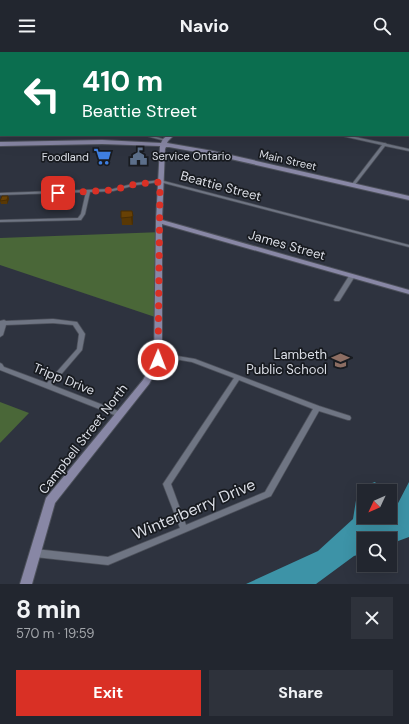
<!DOCTYPE html>
<html lang="en">
<head>
<meta charset="utf-8">
<style>
  :root { --surface:#22262f; --page:#2e323b; --text:#f1f3f6; --muted:#a2a5aa; --line:#3f434b; --accent:#d93025 }
  body { margin:0; font-family:"DM Sans",sans-serif; background:var(--page); color:var(--text); height:100vh; display:flex; flex-direction:column; font-size:15px; white-space:nowrap }
  * { box-sizing:border-box; margin:0 }
  p { font-size:13px; color:var(--muted) }
  .icon { flex:none; width:22px; height:22px; fill:none; stroke:currentColor; stroke-width:2; stroke-linecap:round; stroke-linejoin:round }
  .map { position:relative; height:532px; overflow:hidden }
  .side { display:flex; flex-direction:column; background:var(--surface); flex:1 }
  .side>* { flex:none }
  .top-card { position:absolute; left:0px; top:0px; width:409px; height:84px; box-shadow:0 4px 16px #0002,0 0 0 1px var(--line); background:#0b6e4f; color:#fff; overflow:hidden }
  .needle { width:26px; rotate:226deg }
  .controls { position:absolute; left:357px; top:432px; display:grid; gap:8px }
  .controls a { display:grid; place-items:center; width:40px; height:40px; border-radius:0px; background:var(--surface); box-shadow:0 4px 16px #0002,0 0 0 1px var(--line); font-size:20px }
  .pin { position:absolute; display:grid; place-items:center; width:34px; height:34px; color:#fff; margin:-17px; border-radius:8px; box-shadow:0 2px 6px #0006 }
  .me { position:absolute; width:44px; margin:-22px; rotate:1deg; stroke-linejoin:round; filter:drop-shadow(0 0 3px #0008) }
  .turn { display:flex; align-items:center; gap:14px; height:84px; padding:0 16px; font-size:18px }
  .turn .icon { width:52px; height:52px; stroke-width:2.5 }
  .turn b { display:block; font-size:28px; line-height:34px }
  .round { display:grid; place-items:center; flex:none; width:42px; height:42px; border-radius:0px; background:var(--page) }
  .headline { display:flex; align-items:center; justify-content:space-between; height:68px; padding:0 16px }
  h1 { font-size:24px; font-weight:700; line-height:30px }
  .cta { display:flex; gap:8px; margin-top:auto; padding:8px 16px }
  .cta a { flex:1; height:46px; border-radius:0px; background:var(--accent); color:#fff; font-size:16px; font-weight:700; line-height:46px; text-align:center }
  .cta a+a { background:var(--page); color:var(--text) }
  header { display:flex; justify-content:space-between; align-items:center; height:52px; padding:0 16px; background:var(--surface); font-size:18px; font-weight:700 }
  .map>svg:first-child { display:block }
  .green { fill:#4a6738 }
  .water { fill:#3d93a7 }
  .lines { fill:none; stroke-linecap:round; stroke-linejoin:round }
  .stream { stroke:#3d93a7; stroke-width:1 }
  .street-casing { stroke:#4d515b; stroke-width:1.5 }
  .secondary-casing { stroke:#4d515b; stroke-width:2 }
  .street { fill:#6f7583; fill-rule:evenodd }
  .secondary { fill:#8887a5; fill-rule:evenodd }
  .wall { fill:#593804 }
  .shaded-wall { fill:#492e04 }
  .building { fill:#684105; stroke:#492e04 }
  .route { stroke:#d93025; stroke-width:7; stroke-dasharray:0 12.6 }
  .labels { text-anchor:middle; dominant-baseline:central; stroke-width:3.5; stroke-linejoin:round; paint-order:stroke }
  .far-poi-label { font-size:11px; fill:#dbdee6; stroke:#181b20; text-anchor:start }
  .far-street-label { font-size:11px; fill:#dbdee6; stroke:#181b20 }
  .street-label { font-size:13px; fill:#dbdee6; stroke:#181b20 }
  .poi-label { font-size:13px; fill:#dbdee6; stroke:#181b20; text-anchor:end }
  .near-street-label { font-size:16px; fill:#dbdee6; stroke:#181b20 }
</style>
</head>
<body>
<header><svg class="icon" aria-label="menu" viewBox="0 0 24 24"><path d="M4 6h16M4 12h16M4 18h16"/></svg>Navio<svg class="icon" aria-label="search" viewBox="0 0 24 24"><circle cx="10" cy="10" r="6"/><path d="M15 15l6 6"/></svg></header>
<div class="map">
<svg width="409" height="532" viewBox="0 0 409 532">
  <rect width="100%" height="100%" fill="#2e333f"/>
  <g class="green">
    <polygon points="163,180 161,267 0,213 0,186"/>
    <polygon points="0,350 29,361 0,391"/>
  </g>
  <polygon class="water" points="375,430 382,439 364,439 364,465 390,465 390,450 395,457 409,430 409,485 390,492 390,487 364,487 364,501 354,504 316,532 246,532 318,499 353,467 358,436"/>
  <g class="lines">
    <polyline class="stream" points="96,0 98,1"/>
    <defs>
      <g id="street">
        <polygon points="241,0 247,0 249,1 243,1"/>
        <rect x="408" y="28" width="1" height="2"/>
        <rect x="0" y="48" width="1" height="2"/>
        <rect x="408" y="48" width="1" height="3"/>
        <rect x="408" y="71" width="1" height="2"/>
        <polygon points="143,83 149,83 167,88 165,89"/>
        <polygon points="338,83 345,83 384,91 385,91 387,92 409,97 409,99 385,94 354,134 352,134 352,132 382,93"/>
        <polygon points="160,128 409,193 409,195 160,130 136,133 113,139 90,140 85,162 81,168 0,170 0,168 78,166 81,162 86,140 0,143 0,141 113,137 136,131"/>
        <polygon points="352,222 355,224 340,248 339,249 335,249 334,248 349,224"/>
        <polygon points="53,267 77,270 85,282 82,298 52,333 121,360 122,362 121,364 117,364 0,318 0,311 2,312 4,315 47,331 77,297 79,282 73,273 53,271 6,273 3,283 0,285 0,269 4,268 6,269"/>
        <path d="M 159,301 L 195,307 L 319,354 L 350,364 L 351,366 L 350,368 L 348,368 L 319,359 L 271,444 L 108,513 L 35,505 L 32,503 L 31,501 L 32,499 L 35,497 L 108,505 L 180,476 L 163,432 L 234,326 L 192,310 L 157,304 L 156,303 ZM 239,328 L 313,357 L 265,440 L 186,473 L 171,432 Z"/>
      </g>
      <g id="secondary">
        <polygon points="338,0 347,0 348,1 339,1"/>
        <rect x="408" y="10" width="1" height="2"/>
        <polygon points="168,83 174,83 168,89 167,91 213,99 409,144 409,148 213,103 169,95 166,95 165,97 162,168 409,238 409,242 162,172 162,308 149,332 55,451 32,532 20,532 46,446 143,328 154,308 156,169 160,94 102,92 0,94 0,90 102,88 161,91 163,87"/>
      </g>
    </defs>
    <use href="#street" class="street-casing"/>
    <use href="#secondary" class="secondary-casing"/>
    <use href="#street" class="street"/>
    <use href="#secondary" class="secondary"/>
  </g>
  <g class="wall">
    <polygon points="8,144 9,147 7,152 1,152 0,149"/>
    <polygon points="121,159 132,159 133,172 132,173 122,173"/>
  </g>
  <g class="shaded-wall">
    <polygon points="8,144 9,147 7,152 7,148"/>
    <polygon points="133,164 133,172 132,173 131,165"/>
  </g>
  <g class="building">
    <polygon points="2,144 8,144 7,148 0,149"/>
    <polygon points="121,159 132,159 133,164 131,165 121,166"/>
  </g>
  <g class="lines">
    <polyline class="route" points="58,141 113,138 136,132 160,130 158,308"/>
  </g>
  <defs>
    <symbol id="civic-bare" viewBox="-9 -9 18 18"><path d="M-.6-6.5H3V-4.5H.6V-3L4-1V1h2V6H-6V1h2V-1L-.6-3ZM-1.2 2.5V6h2.4V2.5Z" fill="#5c6f8a" stroke="#181b20" stroke-width="2.5" paint-order="stroke"/></symbol>
    <symbol id="supermarket-bare" viewBox="-9 -9 18 18"><path d="M-6-5.5h2.5l.6 2H6L4.5 2H-2.5L-4.4-4H-6ZM-1.5 3.2a1.3 1.3 0 1 0 .1 0ZM3 3.2a1.3 1.3 0 1 0 .1 0Z" fill="#3f7fe0" stroke="#181b20" stroke-width="2.5" paint-order="stroke"/></symbol>
    <symbol id="school-bare" viewBox="-9 -9 18 18"><path d="M0-5L7-2L0 1L-7-2ZM-4 1L0 2.5L4 1V4Q0 6-4 4Z" fill="#8d6e63" stroke="#181b20" stroke-width="2.5" paint-order="stroke"/></symbol>
  </defs>
  <g fill-rule="evenodd">
    <use href="#civic-bare" x="126" y="92" width="25" height="25"/>
    <use href="#supermarket-bare" x="90" y="92" width="25" height="25"/>
    <use href="#school-bare" x="328" y="296" width="25" height="25"/>
  </g>
  <g class="labels">
    <g class="far-poi-label">
      <text x="152" y="104">Service Ontario</text>
      <text x="89" y="105" text-anchor="end">Foodland</text>
    </g>
    <g class="far-street-label">
      <text transform="translate(288 108) rotate(13)">Main Street</text>
    </g>
    <g class="street-label">
      <text transform="translate(221 134) rotate(15)">Beattie Street</text>
      <text transform="translate(287 193) rotate(16)">James Street</text>
      <text transform="translate(64 327) rotate(22)">Tripp Drive</text>
      <text transform="translate(83 387) rotate(-52)">Campbell Street North</text>
    </g>
    <g class="poi-label">
      <text x="327" y="302">Lambeth<tspan x="327" dy="15">Public School</tspan></text>
    </g>
    <g class="near-street-label">
      <text transform="translate(194 457) rotate(-23)">Winterberry Drive</text>
    </g>
  </g>
</svg>
<div class="controls">
<a><svg class="needle" viewBox="-14 -14 28 28"><path d="M0-13l5 13h-10z" fill="#e53935"/><path d="M0 13l5-13h-10z" fill="#a2a5aa"/></svg></a>
<a><svg class="icon" aria-label="search" viewBox="0 0 24 24"><circle cx="10" cy="10" r="6"/><path d="M15 15l6 6"/></svg></a>
</div>
<div class="pin" style="left:58px;top:141px;background:#d93025"><svg class="icon" aria-label="arrive" viewBox="0 0 24 24"><path d="M6 21V4h12l-3 4 3 4H6"/></svg></div>
<svg class="me" style="left:158px;top:308px" viewBox="-20 -20 40 40"><circle r="17" fill="#d93025" stroke="#fff" stroke-width="3"/><path d="M0-11L8 9 0 5-8 9z" fill="#fff"/></svg>
<div class="top-card">
<div class="turn"><svg class="icon" aria-label="left" viewBox="0 0 24 24"><path d="M17 20v-9H6M10 6l-5 5 5 5"/></svg><div><b>410 m</b>Beattie Street</div></div>
</div>
</div>
<section class="side">
<div class="headline"><div><h1>8 min</h1><p>570 m · 19:59</p></div><a class="round"><svg class="icon" aria-label="close" viewBox="0 0 24 24"><path d="M6 6l12 12M18 6L6 18"/></svg></a></div>
<div class="cta"><a>Exit</a><a>Share</a></div>
</section>
</body>
</html>
